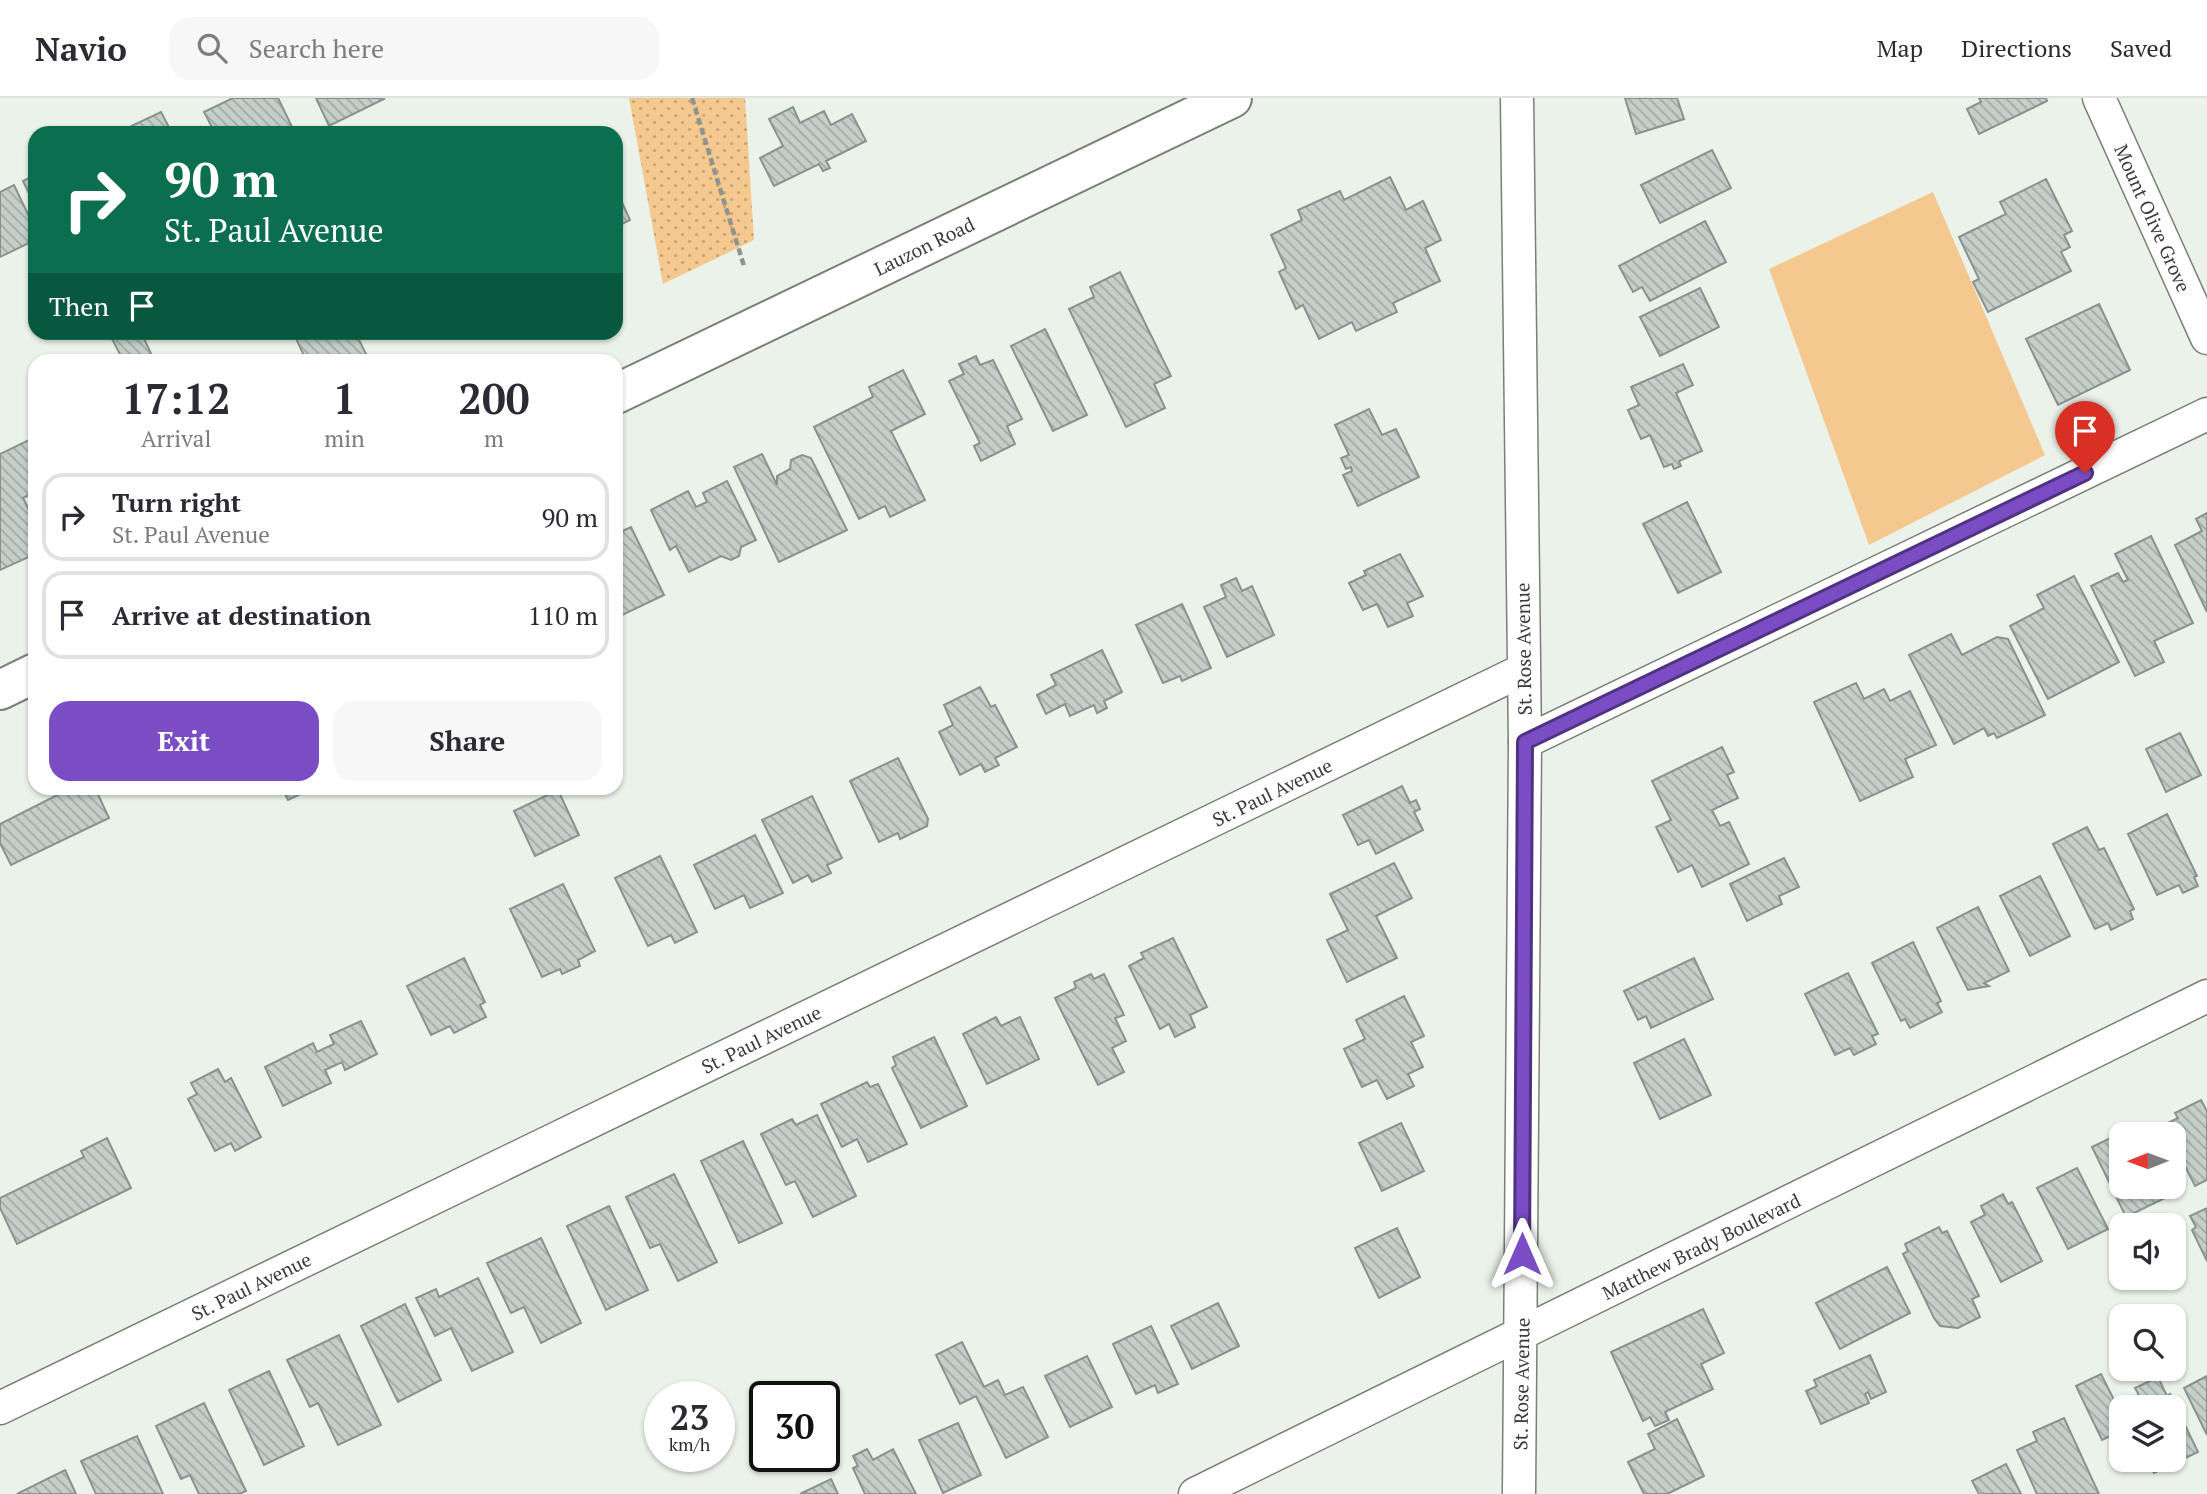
<!DOCTYPE html>
<html lang="en">
<head>
<meta charset="utf-8">
<style>
  :root { --surface:#fff; --page:#f7f7f7; --text:#2b2b33; --muted:#7c7c81; --line:#e1e1e2; --accent:#7a4dc5 }
  body { margin:0; font-family:"PT Serif",serif; background:var(--page); color:var(--text); height:100vh; display:flex; flex-direction:column; font-size:26px; white-space:nowrap }
  * { box-sizing:border-box; margin:0 }
  p { font-size:23px; color:var(--muted) }
  .icon { flex:none; width:38px; height:38px; fill:none; stroke:currentColor; stroke-width:2; stroke-linecap:round; stroke-linejoin:round }
  .map { position:relative; flex:1; overflow:hidden }
  .drawer { position:absolute; left:28px; top:256px; width:595px; height:441px; display:flex; flex-direction:column; background:var(--surface); border-radius:21px; box-shadow:0 2px 5px #0004 }
  .drawer>* { flex:none }
  .hud { position:absolute; left:28px; top:28px; width:595px; height:214px; border-radius:21px; box-shadow:0 2px 5px #0004; background:#0b6e4f; color:#fff; overflow:hidden }
  .needle { width:46px; rotate:269deg }
  .tools { position:absolute; left:2109px; top:1024px; display:grid; gap:14px }
  .tools a { display:grid; place-items:center; width:77px; height:77px; border-radius:14px; background:var(--surface); box-shadow:0 2px 5px #0004; font-size:35px }
  .speed { position:absolute; left:644px; top:1283px; display:flex; gap:14px; font-size:35px; font-weight:700; text-align:center }
  .speed>* { display:grid; place-content:center; width:91px; height:91px; border-radius:50%; background:var(--surface); box-shadow:0 2px 5px #0004; line-height:1 }
  .speed small { font-size:18px; font-weight:400 }
  .speed .limit { border:4px solid #111; border-radius:10px; background:#fff; color:#111 }
  .pin { position:absolute; display:grid; place-items:center; width:60px; height:60px; color:#fff; margin:-72px -30px; border-radius:50% 50% 50% 0; rotate:-45deg; box-shadow:0 0 7px #0007 }
  .pin .icon { rotate:45deg }
  .me { position:absolute; width:77px; margin:-38px; rotate:0deg; stroke-linejoin:round; filter:drop-shadow(0 0 5px #0008) }
  .turn { display:flex; align-items:center; gap:24px; height:147px; padding:0 21px; font-size:32px }
  .turn .icon { width:91px; height:91px; stroke-width:2.5 }
  .turn b { display:block; font-size:49px; line-height:60px }
  .then { display:flex; align-items:center; height:66px; padding:0 21px; background:#0003; gap:14px; font-size:26px }
  .eta { display:flex; justify-content:space-evenly; align-items:center; height:119px; text-align:center }
  .eta b { font-size:42px; font-weight:700; line-height:49px }
  .button { display:flex; gap:14px; margin-top:auto; padding:14px 21px }
  .button a { flex:1; height:80px; border-radius:21px; background:var(--accent); color:#fff; font-size:28px; font-weight:700; line-height:80px; text-align:center }
  .button a+a { background:var(--page); color:var(--text) }
  ul { padding:0; list-style:none }
  li { display:flex; align-items:center; gap:21px; height:88px; margin:0 14px 10px; padding:0 7px; border:4px solid var(--line); border-radius:21px }
  li div { flex:1 }
  li b { display:block; font-size:26px }
  li em { font-style:normal }
  header { display:flex; align-items:center; gap:42px; box-sizing:border-box; height:98px; padding:0 35px; background:var(--surface); border-bottom:2px solid var(--line) }
  header strong { font-size:33px }
  nav { display:flex; gap:38px; margin-inline-start:auto; font-size:24px }
  .search { width:490px; height:63px; background:var(--page); display:flex; align-items:center; gap:18px; box-sizing:border-box; padding:0 24px; border-radius:21px; color:var(--muted); font-size:26px }
  .map>svg:first-child { display:block }
  .grass { fill:url(#grass-dots) }
  .green { fill:#f4c88e }
  .building { fill:url(#building-back-hatch); stroke:#88938e; stroke-width:2 }
  .lines { fill:none; stroke-linecap:round; stroke-linejoin:round }
  .street-casing { stroke:#7a8078; stroke-width:35 }
  .secondary-casing { stroke:#7a8078; stroke-width:42 }
  .path { stroke:#8f948e; stroke-width:4.5; stroke-dasharray:7 3.5; stroke-linecap:butt }
  .street { stroke:#fff; stroke-width:32 }
  .secondary { stroke:#fff; stroke-width:38 }
  .route-casing { stroke:#4f3280; stroke-width:18 }
  .route { stroke:#7a4dc5; stroke-width:12 }
  .labels { text-anchor:middle; dominant-baseline:central; stroke-width:5; stroke-linejoin:round; paint-order:stroke }
  .street-label { font-size:19px; fill:#393c39; stroke:#fff }
</style>
</head>
<body>
<header>
<strong>Navio</strong>
<div class="search"><svg class="icon" aria-label="search" viewBox="0 0 24 24"><circle cx="10" cy="10" r="6"/><path d="M15 15l6 6"/></svg>Search here</div>
<nav><a>Map</a><a>Directions</a><a>Saved</a></nav>
</header>
<div class="map">
<svg width="2207" height="1396" viewBox="0 0 2207 1396">
  <defs>
    <pattern id="grass-dots" width="8" height="8" patternUnits="userSpaceOnUse" patternTransform="scale(1.75)"><rect width="8" height="8" fill="#f4c88e"/><path d="M2 2h.1M6 6h.1" fill="none" stroke="#c7a475" stroke-width="1.8" stroke-linecap="round"/></pattern>
    <pattern id="building-back-hatch" width="6" height="6" patternUnits="userSpaceOnUse" patternTransform="scale(1.75)"><rect width="6" height="6" fill="#c4cfca"/><path d="M-1 5l2 2M0 0l6 6M5-1l2 2" fill="none" stroke="#a0a9a5"/></pattern>
  </defs>
  <rect width="100%" height="100%" fill="#ebf2e9"/>
  <polygon class="grass" points="629,0 745,0 754,142 663,186"/>
  <polygon class="green" points="1933,94 2045,357 1869,447 1769,171"/>
  <g class="building">
    <polygon points="233,0 278,0 295,35 215,35 204,14"/>
    <polygon points="316,0 383,0 384,1 329,28"/>
    <polygon points="1625,0 1677,0 1684,21 1636,36"/>
    <polygon points="1979,0 2046,0 2047,3 1979,36 1967,11 1981,4"/>
    <polygon points="793,9 800,25 824,13 831,27 852,16 866,43 826,63 830,70 823,73 819,66 774,88 760,60 783,48 769,21"/>
    <polygon points="161,14 172,35 122,35 121,33"/>
    <polygon points="1712,52 1731,90 1660,125 1641,87"/>
    <polygon points="35,77 35,108 23,83"/>
    <polygon points="1390,79 1406,112 1423,103 1441,142 1425,150 1440,183 1393,205 1397,214 1356,233 1352,224 1319,241 1303,207 1296,211 1279,174 1286,170 1271,137 1302,122 1298,112 1340,93 1344,102"/>
    <polygon points="2046,81 2072,133 2064,137 2070,149 2061,154 2071,173 1988,214 1973,184 1979,181 1959,139 2006,116 2000,104"/>
    <polygon points="14,87 35,131 35,142 0,159 0,94"/>
    <polygon points="616,91 630,122 616,129"/>
    <polygon points="1705,123 1726,164 1650,203 1642,189 1633,194 1619,168"/>
    <polygon points="1120,174 1171,278 1154,286 1165,310 1126,329 1069,211 1094,199 1090,189"/>
    <polygon points="1700,190 1719,229 1660,258 1640,219"/>
    <polygon points="2099,206 2130,272 2058,307 2026,241"/>
    <polygon points="1045,231 1087,317 1053,333 1011,248"/>
    <polygon points="120,234 141,234 154,262 123,262 111,239"/>
    <polygon points="293,234 355,234 369,262 306,262"/>
    <polygon points="976,258 980,267 993,262 1022,321 1007,328 1015,346 981,363 974,348 980,345 949,283 964,276 959,266"/>
    <polygon points="1683,266 1693,287 1676,295 1702,353 1679,363 1681,368 1674,371 1672,366 1664,369 1650,337 1641,341 1628,312 1639,307 1631,289"/>
    <polygon points="903,272 925,316 891,333 925,402 890,419 885,408 859,421 814,329 873,299 869,289"/>
    <polygon points="1369,311 1382,337 1396,331 1419,379 1358,408 1343,377 1352,373 1351,369 1346,371 1341,360 1349,357 1335,327"/>
    <polygon points="35,339 35,394 23,400 35,424 35,448 30,450 33,457 0,472 0,356"/>
    <polygon points="762,356 777,387 777,378 790,371 791,362 802,357 811,360 847,432 779,464 734,369"/>
    <polygon points="727,383 756,442 741,449 739,458 731,462 721,458 689,474 676,448 670,452 651,412 688,393 696,409 707,404 703,395"/>
    <polygon points="1687,404 1721,474 1678,495 1643,426"/>
    <polygon points="2207,415 2207,514 2175,447 2202,433 2196,421"/>
    <polygon points="631,429 664,497 616,520 616,436"/>
    <polygon points="2151,438 2193,525 2154,543 2164,564 2135,578 2091,488 2118,475 2123,484 2128,482 2115,456"/>
    <polygon points="1400,456 1423,498 1407,505 1413,518 1388,529 1377,506 1363,512 1349,485 1366,477 1364,473"/>
    <polygon points="2074,478 2119,564 2048,601 2010,528 2044,510 2037,497"/>
    <polygon points="1236,480 1242,493 1252,488 1274,537 1227,559 1204,509 1226,499 1221,487"/>
    <polygon points="1182,506 1211,570 1182,583 1180,578 1163,585 1136,527"/>
    <polygon points="1951,536 1962,557 1997,539 2008,541 2045,617 1997,640 1994,635 1988,638 1984,630 1954,646 1909,557"/>
    <polygon points="1102,552 1122,594 1104,603 1107,610 1097,615 1094,607 1070,618 1065,606 1046,616 1037,597 1056,587 1051,577"/>
    <polygon points="1856,585 1864,601 1884,591 1890,603 1910,593 1936,647 1905,661 1913,679 1860,703 1814,604"/>
    <polygon points="980,589 991,609 995,607 1017,649 995,660 999,667 985,674 981,666 960,677 939,634 953,627 944,607"/>
    <polygon points="2180,635 2201,677 2166,694 2146,651"/>
    <polygon points="1722,649 1734,674 1727,677 1738,700 1712,712 1720,728 1729,724 1749,766 1702,789 1692,767 1678,774 1656,729 1671,722 1652,683"/>
    <polygon points="898,660 928,721 927,728 900,741 898,735 879,744 850,683"/>
    <polygon points="1402,688 1410,705 1416,702 1420,711 1414,714 1423,732 1376,756 1369,742 1358,747 1343,717"/>
    <polygon points="71,690 95,690 109,720 11,767 0,745 0,726"/>
    <polygon points="282,690 313,690 288,702"/>
    <polygon points="558,692 579,737 535,758 514,713"/>
    <polygon points="812,698 842,760 827,767 831,775 812,784 808,777 793,785 762,722"/>
    <polygon points="2167,716 2197,778 2194,779 2198,788 2183,795 2179,787 2157,797 2128,736"/>
    <polygon points="2087,729 2099,752 2104,750 2134,811 2130,813 2133,821 2111,832 2108,825 2095,831 2053,746"/>
    <polygon points="755,737 783,795 750,810 744,797 715,811 694,767"/>
    <polygon points="660,758 697,834 675,845 671,837 648,848 615,780"/>
    <polygon points="1784,760 1799,789 1779,798 1782,806 1747,823 1730,786"/>
    <polygon points="1394,765 1412,800 1376,818 1397,860 1347,884 1327,842 1348,832 1330,796"/>
    <polygon points="2040,778 2070,838 2030,858 2000,798"/>
    <polygon points="563,786 595,853 578,862 580,868 562,876 560,871 542,879 510,811"/>
    <polygon points="1978,809 2009,873 1984,885 1989,888 1968,892 1937,830"/>
    <polygon points="1173,840 1207,909 1190,917 1195,929 1175,939 1169,926 1160,931 1129,868 1144,860 1141,855"/>
    <polygon points="1913,844 1941,903 1937,905 1942,914 1910,930 1905,921 1901,923 1872,865"/>
    <polygon points="464,860 485,904 480,907 486,919 454,935 450,928 431,937 407,888"/>
    <polygon points="1694,860 1713,901 1651,930 1646,918 1638,922 1624,893"/>
    <polygon points="1848,875 1878,936 1872,938 1876,946 1854,957 1850,950 1835,957 1805,896"/>
    <polygon points="1091,876 1094,881 1104,876 1124,917 1115,920 1126,943 1112,950 1124,974 1098,987 1055,900 1076,890 1074,884"/>
    <polygon points="1404,898 1424,938 1411,944 1423,969 1408,976 1414,988 1387,1001 1377,982 1362,989 1344,951 1365,941 1356,922"/>
    <polygon points="996,919 1001,928 1020,919 1039,961 987,986 963,936"/>
    <polygon points="361,923 377,956 345,972 342,964 325,972 331,985 283,1008 265,969 313,945 317,954 334,946 330,937"/>
    <polygon points="934,939 967,1008 921,1030 892,970 896,967 893,959"/>
    <polygon points="1684,941 1711,997 1660,1021 1634,965"/>
    <polygon points="218,971 225,984 231,980 261,1039 235,1053 231,1045 215,1053 188,1001 197,996 191,985"/>
    <polygon points="867,984 870,989 878,986 907,1046 868,1064 857,1041 842,1049 821,1006"/>
    <polygon points="2201,1002 2207,1013 2207,1082 2195,1088 2174,1046 2174,1036 2169,1036 2164,1027 2178,1020 2175,1015"/>
    <polygon points="817,1017 856,1098 813,1119 795,1083 786,1087 761,1036 792,1021 796,1027"/>
    <polygon points="1401,1025 1424,1073 1382,1093 1359,1045"/>
    <polygon points="2133,1029 2136,1036 2121,1036 2121,1088 2162,1088 2167,1099 2126,1119 2092,1049"/>
    <polygon points="107,1040 131,1090 17,1146 0,1110 0,1100 84,1059 81,1053"/>
    <polygon points="743,1043 782,1125 739,1145 701,1063"/>
    <polygon points="2077,1070 2108,1131 2068,1151 2037,1090"/>
    <polygon points="674,1076 717,1164 678,1183 660,1146 650,1150 626,1099"/>
    <polygon points="2003,1096 2008,1106 2012,1104 2042,1163 2001,1184 1971,1124 1985,1117 1981,1108"/>
    <polygon points="609,1108 648,1192 606,1212 567,1128"/>
    <polygon points="2207,1110 2207,1163 2192,1132 2196,1129 2190,1118"/>
    <polygon points="1939,1129 1942,1135 1947,1133 1979,1198 1972,1201 1980,1219 1958,1230 1940,1228 1934,1220 1903,1156 1908,1153 1905,1146"/>
    <polygon points="1397,1130 1420,1179 1379,1200 1355,1150"/>
    <polygon points="541,1140 581,1225 541,1245 524,1209 511,1215 487,1165"/>
    <polygon points="1887,1169 1910,1215 1840,1251 1816,1205"/>
    <polygon points="478,1180 513,1254 472,1273 451,1230 435,1238 416,1200 436,1191 439,1199"/>
    <polygon points="1218,1205 1239,1248 1192,1271 1171,1228"/>
    <polygon points="405,1206 441,1282 398,1304 361,1228"/>
    <polygon points="1703,1211 1724,1255 1701,1266 1713,1291 1665,1314 1669,1322 1655,1328 1650,1319 1643,1323 1611,1254"/>
    <polygon points="1151,1228 1178,1286 1158,1295 1155,1287 1136,1296 1113,1246"/>
    <polygon points="339,1237 381,1327 338,1347 318,1305 310,1309 287,1262"/>
    <polygon points="962,1244 984,1289 998,1282 1005,1297 1023,1289 1048,1339 1006,1360 976,1298 960,1306 936,1257"/>
    <polygon points="1870,1257 1886,1294 1871,1301 1868,1294 1865,1296 1869,1305 1821,1326 1806,1293 1817,1288 1814,1282"/>
    <polygon points="1087,1258 1112,1309 1070,1329 1045,1278"/>
    <polygon points="269,1273 304,1348 264,1367 229,1292"/>
    <polygon points="2101,1276 2117,1308 2139,1297 2135,1290 2158,1279 2167,1298 2170,1296 2198,1354 2154,1375 2147,1362 2174,1362 2174,1309 2121,1309 2121,1333 2102,1342 2076,1288"/>
    <polygon points="2207,1278 2207,1337 2184,1290"/>
    <polygon points="204,1305 246,1393 239,1396 199,1396 190,1377 181,1381 156,1328"/>
    <polygon points="2064,1320 2099,1396 2037,1396 2017,1352 2037,1343 2033,1334"/>
    <polygon points="1677,1321 1704,1378 1667,1396 1644,1396 1628,1364 1655,1351 1648,1336"/>
    <polygon points="958,1325 981,1377 943,1395 919,1342"/>
    <polygon points="137,1338 163,1396 96,1396 81,1363"/>
    <polygon points="867,1351 873,1362 893,1351 916,1396 865,1396 853,1370 858,1368 853,1358"/>
    <polygon points="2006,1366 2021,1396 1979,1396 1972,1383"/>
    <polygon points="65,1372 76,1396 17,1396"/>
    <polygon points="831,1381 838,1396 800,1396"/>
  </g>
  <g class="lines">
    <defs>
      <g id="street">
        <polyline points="1517,0 1525,644 1519,1396"/>
        <polyline points="2099,0 2207,240"/>
        <polyline points="1525,644 2207,316"/>
        <polyline points="0,1310 1523,572"/>
        <polyline points="1195,1396 2207,898"/>
      </g>
      <g id="secondary">
        <polyline points="616,296 1232,0"/>
        <polyline points="0,592 35,575"/>
      </g>
    </defs>
    <use href="#street" class="street-casing"/>
    <use href="#secondary" class="secondary-casing"/>
    <polyline class="path" points="692,0 744,168"/>
    <use href="#street" class="street"/>
    <use href="#secondary" class="secondary"/>
  </g>
  <g class="lines">
    <defs>
      <polyline id="route" points="1522,1156 1525,644 2085,375"/>
    </defs>
    <use href="#route" class="route-casing"/>
    <use href="#route" class="route"/>
  </g>
  <g class="labels">
    <g class="street-label">
      <text transform="translate(2153 120) rotate(66)">Mount Olive Grove</text>
      <text transform="translate(924 148) rotate(-26)">Lauzon Road</text>
      <text transform="translate(1523 551) rotate(-91)">St. Rose Avenue</text>
      <text transform="translate(1272 694) rotate(-26)">St. Paul Avenue</text>
      <text transform="translate(761 941) rotate(-26)">St. Paul Avenue</text>
      <text transform="translate(1701 1148) rotate(-26)">Matthew Brady Boulevard</text>
      <text transform="translate(251 1188) rotate(-26)">St. Paul Avenue</text>
      <text transform="translate(1521 1286) rotate(-89)">St. Rose Avenue</text>
    </g>
  </g>
</svg>
<div class="tools">
<a><svg class="needle" viewBox="-14 -14 28 28"><path d="M0-13l5 13h-10z" fill="#e53935"/><path d="M0 13l5-13h-10z" fill="#7c7c81"/></svg></a>
<a><svg class="icon" aria-label="sound" viewBox="0 0 24 24"><path d="M4 9h4l5-4v14l-5-4H4zM17 9q2 3 0 6"/></svg></a>
<a><svg class="icon" aria-label="search" viewBox="0 0 24 24"><circle cx="10" cy="10" r="6"/><path d="M15 15l6 6"/></svg></a>
<a><svg class="icon" aria-label="layers" viewBox="0 0 24 24"><path d="M12 4l9 5-9 5-9-5zM3 14l9 5 9-5"/></svg></a>
</div>
<div class="speed"><div>23<small>km/h</small></div><div class="limit">30</div></div>
<div class="pin" style="left:2085px;top:375px;background:#d93025"><svg class="icon" aria-label="arrive" viewBox="0 0 24 24"><path d="M6 21V4h12l-3 4 3 4H6"/></svg></div>
<svg class="me" style="left:1522px;top:1156px" viewBox="-20 -20 40 40"><path d="M0-17L14 15 0 8-14 15z" fill="#7a4dc5" stroke="#fff" stroke-width="4"/></svg>
<div class="hud">
<div class="turn"><svg class="icon" aria-label="right" viewBox="0 0 24 24"><path d="M7 20v-9h11M14 6l5 5-5 5"/></svg><div><b>90 m</b>St. Paul Avenue</div></div>
<div class="then">Then<svg class="icon" aria-label="arrive" viewBox="0 0 24 24"><path d="M6 21V4h12l-3 4 3 4H6"/></svg></div>
</div>
<section class="drawer">
<div class="eta">
<div><b>17:12</b><p>Arrival</p></div>
<div><b>1</b><p>min</p></div>
<div><b>200</b><p>m</p></div>
</div>
<ul>
<li><svg class="icon" aria-label="right" viewBox="0 0 24 24"><path d="M7 20v-9h11M14 6l5 5-5 5"/></svg><div><b>Turn right</b><p>St. Paul Avenue</p></div><em>90 m</em></li>
<li><svg class="icon" aria-label="arrive" viewBox="0 0 24 24"><path d="M6 21V4h12l-3 4 3 4H6"/></svg><div><b>Arrive at destination</b></div><em>110 m</em></li>
</ul>
<div class="button"><a>Exit</a><a>Share</a></div>
</section>
</div>
</body>
</html>
